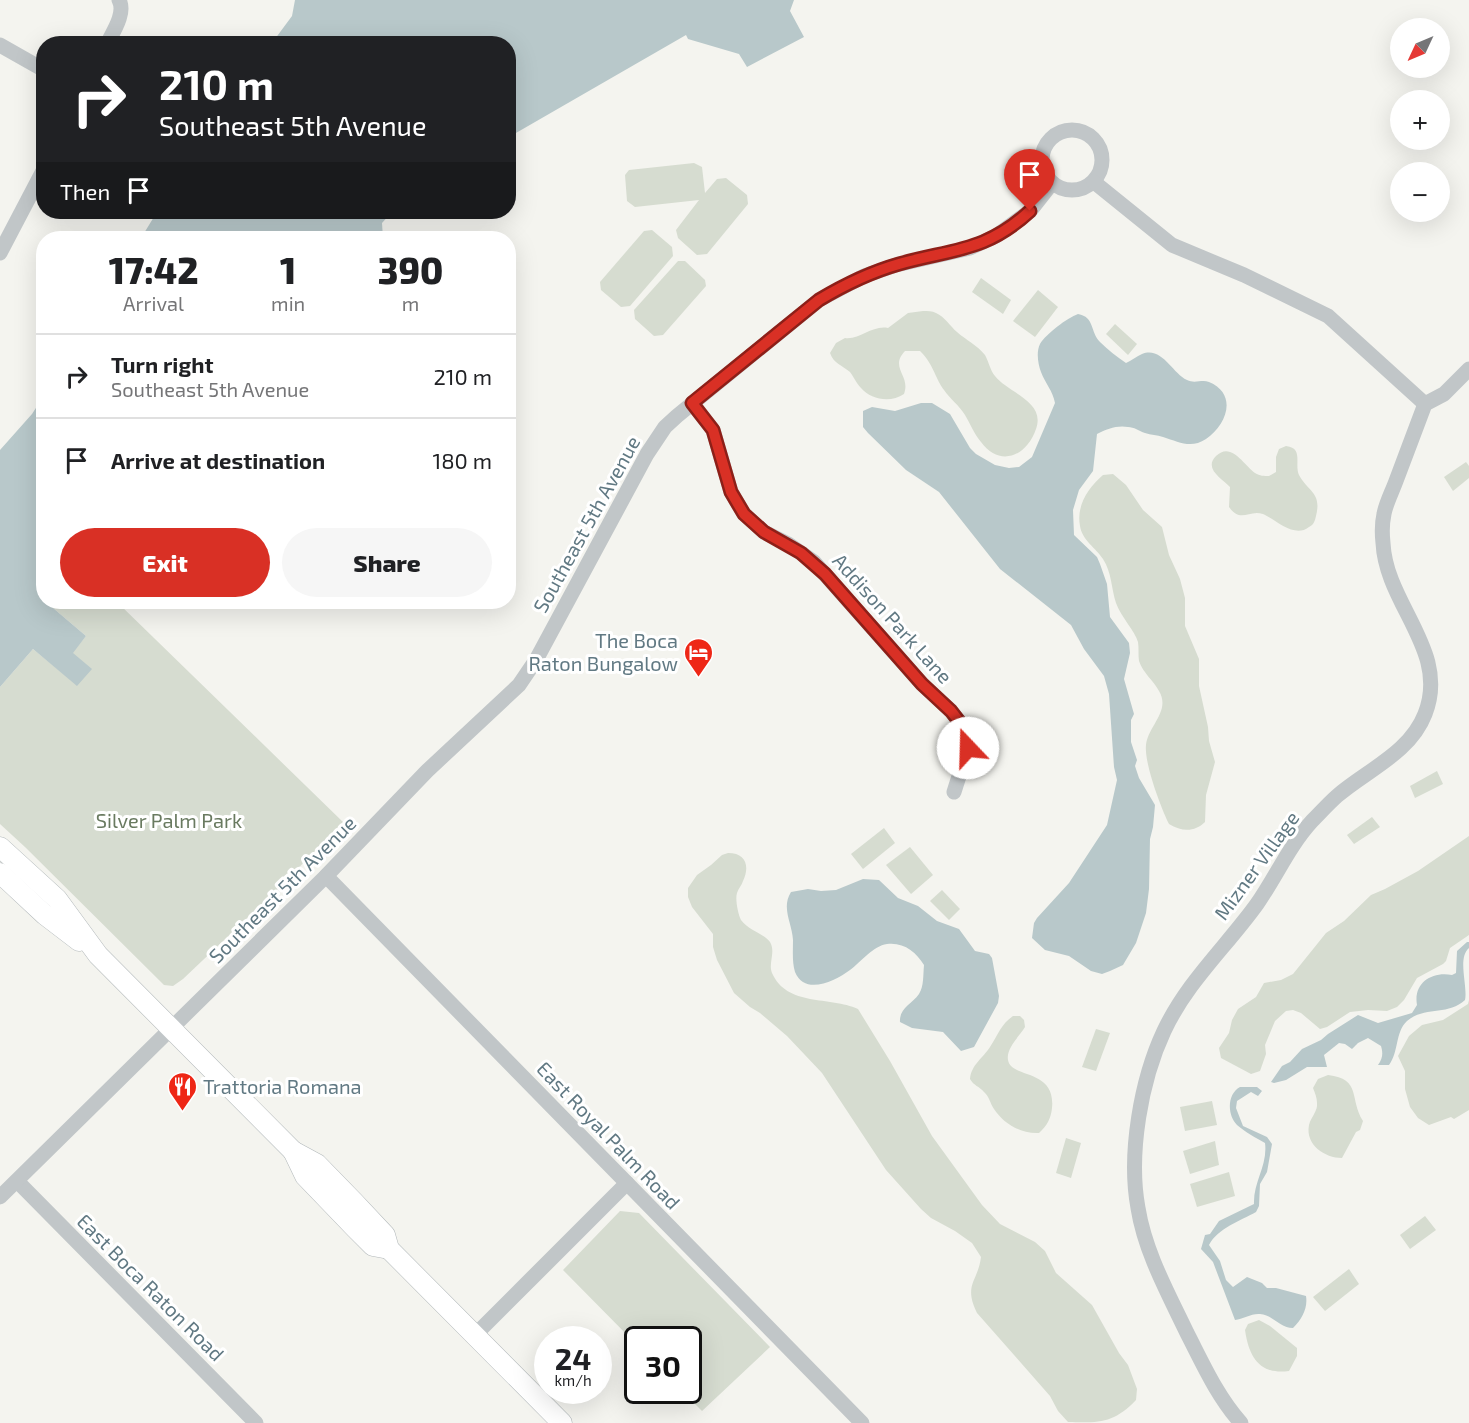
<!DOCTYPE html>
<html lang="en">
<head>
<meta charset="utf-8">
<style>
  :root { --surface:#fff; --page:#f6f6f6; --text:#202124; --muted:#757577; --line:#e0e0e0; --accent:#d93025 }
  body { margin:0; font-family:"Exo 2",sans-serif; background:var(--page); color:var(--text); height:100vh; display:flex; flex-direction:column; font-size:22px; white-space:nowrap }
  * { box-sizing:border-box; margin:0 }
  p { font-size:20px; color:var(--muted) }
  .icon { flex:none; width:33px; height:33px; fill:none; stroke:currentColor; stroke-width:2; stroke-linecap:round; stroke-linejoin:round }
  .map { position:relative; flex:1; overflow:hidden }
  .panel { position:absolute; left:36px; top:231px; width:480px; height:378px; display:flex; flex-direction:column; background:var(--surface); border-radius:24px; box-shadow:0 6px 24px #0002 }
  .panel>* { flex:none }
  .top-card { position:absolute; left:36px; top:36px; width:480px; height:183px; border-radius:24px; box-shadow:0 6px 24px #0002; background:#202124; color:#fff; overflow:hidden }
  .needle { width:39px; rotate:226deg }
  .fabs { position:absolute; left:1390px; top:18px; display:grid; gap:12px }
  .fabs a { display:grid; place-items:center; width:60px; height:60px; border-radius:50%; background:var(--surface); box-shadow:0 6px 24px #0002; font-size:30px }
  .speed { position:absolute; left:534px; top:1326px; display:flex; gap:12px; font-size:30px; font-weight:700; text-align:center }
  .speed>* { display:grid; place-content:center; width:78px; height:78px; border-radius:50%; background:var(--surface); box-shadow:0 6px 24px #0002; line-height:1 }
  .speed small { font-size:15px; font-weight:400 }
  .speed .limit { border:3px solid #111; border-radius:9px; background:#fff; color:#111 }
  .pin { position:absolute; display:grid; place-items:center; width:51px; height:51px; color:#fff; margin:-62px -26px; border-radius:50% 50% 50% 0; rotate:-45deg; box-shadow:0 0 6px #0007 }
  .pin .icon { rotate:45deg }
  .me { position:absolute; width:66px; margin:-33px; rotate:339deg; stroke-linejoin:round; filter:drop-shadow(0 0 4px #0008) }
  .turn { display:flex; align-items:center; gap:21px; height:126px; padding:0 24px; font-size:27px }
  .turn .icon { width:78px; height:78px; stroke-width:2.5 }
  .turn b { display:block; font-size:42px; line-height:51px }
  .then { display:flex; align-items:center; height:57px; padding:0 24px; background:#0003; gap:12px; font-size:22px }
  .eta { display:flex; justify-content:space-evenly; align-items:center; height:102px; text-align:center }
  .eta b { font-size:36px; font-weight:800; line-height:42px }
  .action { display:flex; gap:12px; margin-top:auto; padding:12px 24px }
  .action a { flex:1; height:69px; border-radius:36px; background:var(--accent); color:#fff; font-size:24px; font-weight:800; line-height:69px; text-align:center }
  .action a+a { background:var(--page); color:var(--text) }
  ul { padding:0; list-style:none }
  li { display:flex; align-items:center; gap:18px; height:84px; padding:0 24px; border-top:2px solid var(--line) }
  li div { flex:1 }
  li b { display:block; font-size:22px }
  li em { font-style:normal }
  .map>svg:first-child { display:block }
  .green { fill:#d6dcd0 }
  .water { fill:#b8c8ca }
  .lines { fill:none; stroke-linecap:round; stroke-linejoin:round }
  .major-casing { stroke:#b2b8ba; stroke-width:21 }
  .minor { stroke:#c1c6c8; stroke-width:15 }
  .major { stroke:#fff; stroke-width:20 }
  .route-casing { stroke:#8d1f18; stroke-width:15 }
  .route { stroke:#d93025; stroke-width:10 }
  .labels { text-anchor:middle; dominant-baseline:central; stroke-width:6; stroke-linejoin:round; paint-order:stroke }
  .street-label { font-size:20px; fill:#617983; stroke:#fff }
  .poi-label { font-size:20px; fill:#617983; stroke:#fff; text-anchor:end }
  .park-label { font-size:20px; fill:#697a60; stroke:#fff }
</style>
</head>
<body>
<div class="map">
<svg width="1469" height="1423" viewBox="0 0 1469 1423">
  <rect width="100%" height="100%" fill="#f4f4ef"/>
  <g class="green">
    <polygon points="694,163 702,167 705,193 717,179 726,178 747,195 748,204 707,254 697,255 678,238 676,230 699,200 635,207 627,201 625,175 629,170"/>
    <polygon points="652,230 672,247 673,256 630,306 621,307 601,290 600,282 644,231"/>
    <polygon points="678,261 685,261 705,280 706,286 663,335 654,336 635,319 634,310"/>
    <polygon points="981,278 1011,300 1003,314 972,292"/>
    <polygon points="1038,290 1058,307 1035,337 1013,321"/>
    <path d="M 923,311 C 928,311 932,311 936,313 C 945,317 950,326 957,332 C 966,340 977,345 985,355 C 989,362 990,370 995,376 C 1008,393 1046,401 1036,429 C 1027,456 1000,468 981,442 C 974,434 970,423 965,415 C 959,405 950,399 944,390 C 934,376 934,365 920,351 L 905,351 C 889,368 911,375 904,394 C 891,403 871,400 861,388 C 856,383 854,377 850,372 C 842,365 834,364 830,353 L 836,343 L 845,338 C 860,340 872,325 888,328 L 908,313 Z"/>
    <polygon points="1115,324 1137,344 1128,355 1106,334"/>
    <path d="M 1286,446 C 1304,448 1294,464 1299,475 C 1308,492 1322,492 1316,516 C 1315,520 1314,525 1309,527 C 1294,539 1275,519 1263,514 C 1249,509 1241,524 1229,507 L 1230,487 C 1223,479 1203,469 1216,456 C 1231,441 1244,465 1255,473 C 1260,476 1264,476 1269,476 L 1276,472 L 1276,457 L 1279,449 Z"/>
    <polygon points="1466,462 1469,466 1469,478 1453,491 1444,477"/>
    <path d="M 1113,474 L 1126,485 L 1143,510 L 1162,527 L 1169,555 L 1180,579 L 1185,598 L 1185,626 L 1199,659 L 1199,686 L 1208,727 L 1209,741 L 1215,762 L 1206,795 L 1205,822 C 1195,832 1182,832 1169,824 C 1161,808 1144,763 1146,745 C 1148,726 1171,711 1159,691 C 1153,680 1143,673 1139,661 C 1138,655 1139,648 1138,642 C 1135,631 1121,617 1116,603 C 1111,588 1112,573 1103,559 C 1096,548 1082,540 1080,526 C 1076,505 1089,487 1103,475 Z"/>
    <polygon points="46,602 117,602 343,822 281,886 183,979 173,986 164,985 25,847 0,824 0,687 33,649 77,685 72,653 86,636"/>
    <polygon points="1437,771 1443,784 1415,798 1410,786"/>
    <polygon points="1372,817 1380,827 1354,844 1347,835"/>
    <polygon points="884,828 895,843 863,869 851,854"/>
    <polygon points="1469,836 1469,935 1450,948 1446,961 1443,964 1417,978 1404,1000 1397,1007 1387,1011 1368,1010 1350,1012 1327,1027 1320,1029 1301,1013 1293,1010 1286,1011 1275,1021 1265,1045 1266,1054 1260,1071 1251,1074 1221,1058 1219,1048 1229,1033 1232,1020 1238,1009 1256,997 1264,983 1281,980 1293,974 1326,933 1344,921 1371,895 1385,889 1418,871"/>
    <polygon points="910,847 933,875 911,894 886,865"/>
    <path d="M 728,853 C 746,853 750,866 743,881 C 742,885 738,889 737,893 C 735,899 738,914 741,920 C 749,931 765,934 770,942 C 776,952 768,963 772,973 C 787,1007 830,996 858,1009 L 890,1061 L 932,1136 L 982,1205 L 1000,1224 L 1035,1242 L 1045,1251 L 1056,1273 L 1092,1305 L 1119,1353 L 1128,1365 L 1137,1389 L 1136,1400 C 1114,1423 1100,1423 1068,1422 L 1058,1411 L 1050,1396 L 977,1313 C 963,1284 978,1282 981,1257 L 972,1243 L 955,1231 L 931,1218 L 921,1209 L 886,1170 L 822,1073 L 787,1036 L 760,1013 L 750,1007 L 734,993 L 717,960 L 713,947 L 713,934 L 692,907 L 688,897 L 688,888 L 697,875 L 711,865 L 722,855 Z"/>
    <polygon points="942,890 960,909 949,920 930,901"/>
    <polygon points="1469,1000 1469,1110 1454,1119 1451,1117 1429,1125 1418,1118 1410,1107 1405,1089 1405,1071 1398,1056 1409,1036 1422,1025 1443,1020 1468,1004"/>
    <path d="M 1013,1016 L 1020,1016 L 1024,1020 L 1025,1027 C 1019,1037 1006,1048 1008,1060 C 1011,1079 1056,1068 1052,1108 C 1051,1118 1047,1126 1039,1133 C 1021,1134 1004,1124 994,1109 C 990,1103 989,1096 984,1092 C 979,1086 974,1086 970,1079 C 971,1065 983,1058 990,1047 C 998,1035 1001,1024 1013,1016 Z"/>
    <polygon points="1096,1029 1110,1033 1096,1071 1082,1067"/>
    <path d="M 1328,1075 C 1362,1079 1349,1099 1363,1121 L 1360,1130 L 1356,1132 L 1342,1158 C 1325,1158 1305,1145 1309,1125 C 1311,1117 1318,1111 1317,1103 C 1317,1098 1315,1093 1313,1088 L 1318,1079 Z"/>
    <polygon points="1212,1101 1217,1125 1185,1131 1180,1107"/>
    <polygon points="1066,1138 1081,1143 1071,1178 1056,1173"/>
    <polygon points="1215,1141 1219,1165 1190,1174 1183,1151"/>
    <polygon points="1229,1172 1235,1196 1197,1207 1190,1184"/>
    <polygon points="620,1211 639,1213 770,1347 702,1411 682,1391 688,1390 688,1340 638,1340 637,1345 563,1270"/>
    <polygon points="1425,1216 1436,1230 1410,1249 1400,1235"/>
    <polygon points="1349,1269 1359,1284 1325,1311 1313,1297"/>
    <path d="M 1259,1320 L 1270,1326 L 1297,1348 L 1297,1356 L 1289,1371 C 1260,1375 1249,1358 1245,1330 L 1248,1324 Z"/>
  </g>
  <g class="water">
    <polygon points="295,0 794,0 790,11 804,37 747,67 739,54 688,39 686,35 509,137 508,44 272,43 292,16"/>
    <polygon points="157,212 392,212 382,223 383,238 141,238"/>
    <path d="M 1078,314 C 1095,317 1090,332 1100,342 C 1108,350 1117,357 1126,363 C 1131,361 1137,356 1142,354 C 1162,346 1172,373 1187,380 C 1195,384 1202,379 1209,382 C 1238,394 1227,425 1206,439 C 1191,449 1179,442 1163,437 C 1157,435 1151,435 1145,433 C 1139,431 1134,427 1128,427 C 1117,425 1107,429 1097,434 L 1093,471 L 1079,490 L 1073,510 L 1074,535 L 1097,557 L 1100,564 L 1107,584 L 1110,617 L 1129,643 L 1130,653 L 1124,679 L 1134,714 L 1131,720 L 1131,742 L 1137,760 L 1135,766 L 1139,778 L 1155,805 L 1153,827 L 1150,839 L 1149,889 L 1146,913 L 1136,943 L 1123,965 L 1110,971 L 1102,974 L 1091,971 L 1069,956 L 1045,950 L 1032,938 L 1034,923 L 1037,918 L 1069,883 L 1107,825 L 1117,780 L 1114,767 L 1109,694 L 1104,676 L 1084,649 L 1071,625 L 1000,569 L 939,492 L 906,470 L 868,433 L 863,427 L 863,411 L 872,407 L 895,411 L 921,403 L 932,403 L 950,414 L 970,448 L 976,454 L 995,465 L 1009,468 L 1019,467 L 1032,457 L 1055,403 C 1053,391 1045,383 1041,372 C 1038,364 1036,352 1040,344 C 1046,334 1067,318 1078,314 Z"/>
    <polygon points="43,397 44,602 46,602 86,636 73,653 92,669 77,686 33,649 0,687 0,450 32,414"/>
    <path d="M 863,879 L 879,880 L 898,898 L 918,906 L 937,921 L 959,929 L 975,951 L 989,954 L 992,958 L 999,996 L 998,1003 L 974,1047 L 961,1051 L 943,1032 L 912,1028 L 900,1022 C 899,1008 912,1004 919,994 C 924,986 923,975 924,965 C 916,952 904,942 887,944 C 873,946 861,962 850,970 C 835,981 805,996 795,972 C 792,962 793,951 793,940 C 792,923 781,908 791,892 L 808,889 L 821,891 L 836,890 Z"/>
    <path d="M 1467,942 L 1469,942 L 1469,948 C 1457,958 1468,986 1465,1000 C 1448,1016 1424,1006 1407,1021 C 1395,1032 1399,1052 1389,1065 L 1378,1065 C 1383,1058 1383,1053 1381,1046 L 1368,1038 L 1358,1043 L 1352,1049 L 1345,1044 L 1339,1043 L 1324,1055 L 1327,1067 L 1307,1067 L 1286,1080 L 1274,1083 L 1271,1082 L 1282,1066 L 1290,1062 L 1302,1049 L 1321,1040 L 1328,1034 L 1358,1015 L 1378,1023 L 1412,1013 L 1417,1005 C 1413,983 1432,971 1452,975 L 1456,973 L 1457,951 Z"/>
    <path d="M 1240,1087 L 1257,1087 L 1262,1091 L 1258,1096 L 1251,1092 L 1237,1101 L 1236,1108 L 1243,1126 L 1267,1137 L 1272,1144 L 1267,1172 L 1260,1184 L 1259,1206 L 1256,1212 C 1240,1221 1218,1228 1209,1245 L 1220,1261 L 1226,1280 L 1233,1287 L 1247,1277 L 1262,1283 L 1267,1288 L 1276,1288 L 1306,1296 C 1308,1308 1302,1319 1293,1328 C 1280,1328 1273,1315 1260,1314 C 1252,1313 1243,1319 1235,1320 L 1213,1262 L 1201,1249 L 1205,1235 L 1210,1234 L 1219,1221 L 1254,1204 C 1253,1182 1268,1165 1265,1143 C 1256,1138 1245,1132 1237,1125 C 1227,1115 1227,1094 1240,1087 Z"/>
  </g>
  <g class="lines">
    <defs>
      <g id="major">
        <polyline points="0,847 57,899 98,955 293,1151 317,1164 354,1202 385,1235 389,1249 562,1423"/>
        <polyline points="0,873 45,915 79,941"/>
        <polyline points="293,1151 305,1176 355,1228 373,1246 389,1249"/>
      </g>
    </defs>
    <use href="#major" class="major-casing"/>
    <g class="minor">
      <path d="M 107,44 C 113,32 126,13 119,0"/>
      <polyline points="0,45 44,70"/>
      <circle cx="1072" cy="160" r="30"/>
      <polyline points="1094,182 1172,245 1244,275 1328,316 1425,404"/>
      <polyline points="0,253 44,169"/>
      <polyline points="692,403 713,430 731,492 744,514 764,532 788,544 814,562 922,684 951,711 969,734 968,748 954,792"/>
      <polyline points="326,876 862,1423"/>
      <polyline points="17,1181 256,1423"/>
      <polyline points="0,1197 326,876 427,771 519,685 536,660 647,454 665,427 677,416 819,300 864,276 896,265 970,248 996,236 1030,211 1052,183"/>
      <polyline points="475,1335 627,1183"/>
      <path d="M 1241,1423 C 1217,1396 1203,1364 1187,1333 C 1168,1293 1145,1252 1138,1208 C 1128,1154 1141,1080 1164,1031 C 1187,982 1226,947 1257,904 C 1276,877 1289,846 1312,821 C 1320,813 1328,804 1337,796 C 1367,770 1410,753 1425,714 C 1450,651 1386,605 1383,543 C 1382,534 1382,523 1384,514 C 1386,503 1392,492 1396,481 C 1406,455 1415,430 1425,404 L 1444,394 L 1469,369"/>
    </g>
    <use href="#major" class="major"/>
  </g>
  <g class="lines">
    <defs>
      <path id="route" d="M 968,748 L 969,734 L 951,711 L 922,684 L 825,574 L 801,553 L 764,532 L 744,514 L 731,492 L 713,430 L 692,403 L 819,300 C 844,285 871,272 899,264 C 952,249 986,252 1030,211"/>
    </defs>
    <use href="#route" class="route-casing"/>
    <use href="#route" class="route"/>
  </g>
  <defs>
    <symbol id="hotel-pin" viewBox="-11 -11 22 30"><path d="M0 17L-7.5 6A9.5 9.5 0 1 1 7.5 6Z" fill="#ee2716" stroke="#fff"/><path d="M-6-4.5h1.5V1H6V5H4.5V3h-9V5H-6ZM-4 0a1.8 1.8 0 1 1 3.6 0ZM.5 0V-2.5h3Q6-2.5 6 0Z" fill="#fff"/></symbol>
    <symbol id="restaurant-pin" viewBox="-11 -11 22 30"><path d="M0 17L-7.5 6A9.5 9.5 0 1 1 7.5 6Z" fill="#ee2716" stroke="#fff"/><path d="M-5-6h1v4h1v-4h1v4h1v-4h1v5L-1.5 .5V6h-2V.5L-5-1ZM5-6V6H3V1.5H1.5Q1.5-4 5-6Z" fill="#fff"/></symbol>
  </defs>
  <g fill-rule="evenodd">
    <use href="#hotel-pin" x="682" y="636" width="33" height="45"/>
    <use href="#restaurant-pin" x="166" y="1070" width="33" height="45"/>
  </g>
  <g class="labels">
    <g class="street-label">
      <text transform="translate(586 524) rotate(-61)">Southeast 5th Avenue</text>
      <text transform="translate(893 618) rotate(48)">Addison Park Lane</text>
      <text transform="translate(1256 865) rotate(-54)">Mizner Village</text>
      <text transform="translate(282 889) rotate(-45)">Southeast 5th Avenue</text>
      <text transform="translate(609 1135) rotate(46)">East Royal Palm Road</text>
      <text transform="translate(151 1287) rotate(45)">East Boca Raton Road</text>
    </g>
    <g class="poi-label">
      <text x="678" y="640">The Boca<tspan x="678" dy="23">Raton Bungalow</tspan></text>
      <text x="203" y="1086" text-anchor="start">Trattoria Romana</text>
    </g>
    <g class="park-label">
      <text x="169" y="820">Silver Palm Park</text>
    </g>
  </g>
</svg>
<div class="fabs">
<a><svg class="needle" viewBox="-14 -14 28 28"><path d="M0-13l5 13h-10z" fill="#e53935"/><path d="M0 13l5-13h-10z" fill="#757577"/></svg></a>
<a>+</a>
<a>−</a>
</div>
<div class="speed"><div>24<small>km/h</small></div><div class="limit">30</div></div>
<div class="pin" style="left:1030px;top:211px;background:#d93025"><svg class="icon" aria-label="arrive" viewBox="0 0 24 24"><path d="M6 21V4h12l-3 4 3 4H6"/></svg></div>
<svg class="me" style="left:968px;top:748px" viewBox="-20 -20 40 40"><circle r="19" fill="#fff"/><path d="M0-13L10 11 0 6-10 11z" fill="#d93025"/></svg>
<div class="top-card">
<div class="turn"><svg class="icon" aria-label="right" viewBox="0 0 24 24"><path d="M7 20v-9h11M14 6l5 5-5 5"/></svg><div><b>210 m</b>Southeast 5th Avenue</div></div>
<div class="then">Then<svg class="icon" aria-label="arrive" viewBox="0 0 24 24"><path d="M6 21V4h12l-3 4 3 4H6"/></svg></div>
</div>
<section class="panel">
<div class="eta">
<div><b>17:42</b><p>Arrival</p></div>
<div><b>1</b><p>min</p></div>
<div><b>390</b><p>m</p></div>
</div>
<ul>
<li><svg class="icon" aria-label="right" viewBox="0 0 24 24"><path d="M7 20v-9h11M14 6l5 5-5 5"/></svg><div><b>Turn right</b><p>Southeast 5th Avenue</p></div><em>210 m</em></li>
<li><svg class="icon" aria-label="arrive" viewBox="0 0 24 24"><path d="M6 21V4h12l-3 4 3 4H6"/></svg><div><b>Arrive at destination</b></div><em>180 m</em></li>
</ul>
<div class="action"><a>Exit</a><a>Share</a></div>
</section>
</div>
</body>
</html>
